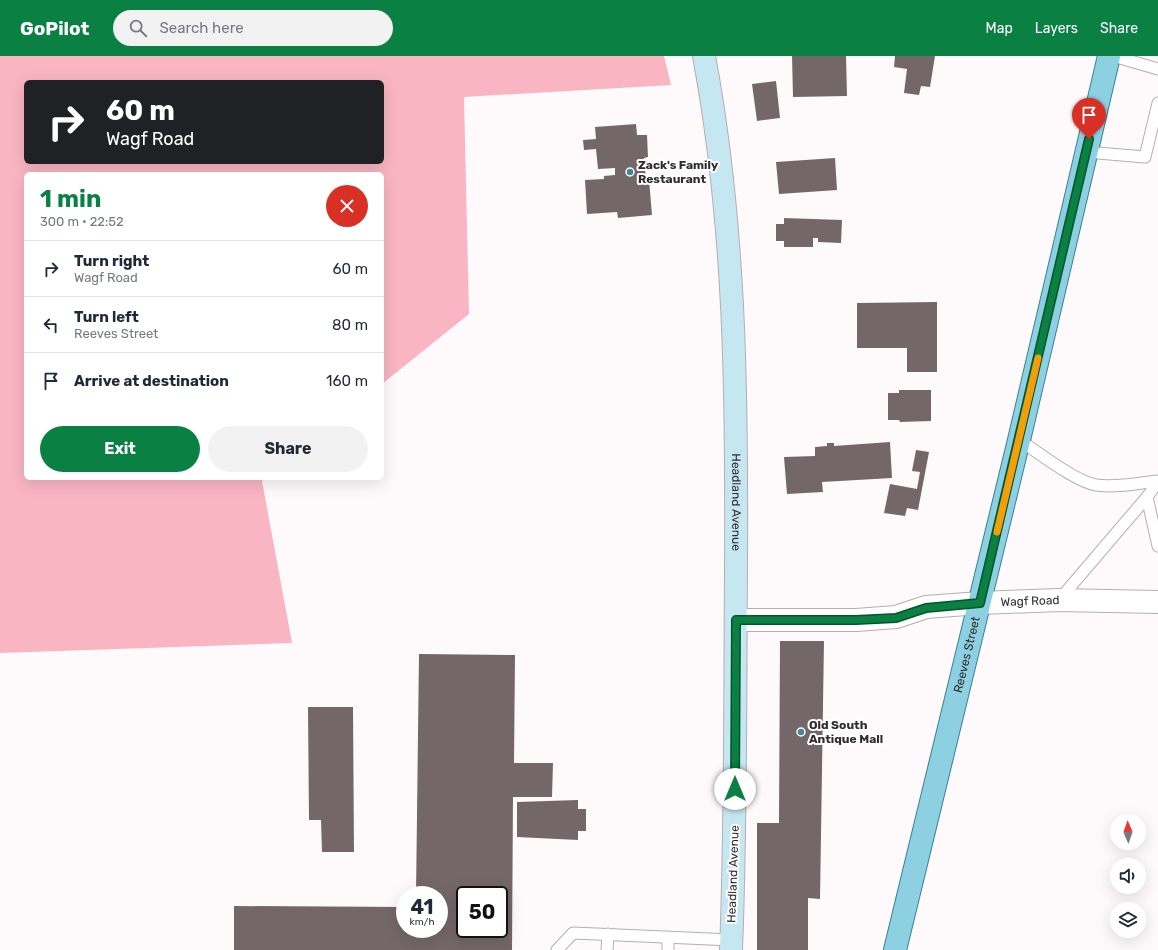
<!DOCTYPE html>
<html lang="en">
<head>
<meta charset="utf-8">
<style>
  :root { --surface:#fff; --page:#f2f2f3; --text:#1f2937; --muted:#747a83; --line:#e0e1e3; --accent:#0b8043 }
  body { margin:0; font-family:Rubik,sans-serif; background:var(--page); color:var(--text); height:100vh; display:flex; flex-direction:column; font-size:15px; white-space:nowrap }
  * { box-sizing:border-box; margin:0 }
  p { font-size:13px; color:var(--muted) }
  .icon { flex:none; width:22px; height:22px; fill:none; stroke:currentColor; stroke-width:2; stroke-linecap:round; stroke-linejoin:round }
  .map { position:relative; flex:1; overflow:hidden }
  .panel { position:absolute; left:24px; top:116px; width:360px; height:308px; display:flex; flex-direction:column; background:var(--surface); border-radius:6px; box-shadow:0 4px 16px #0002 }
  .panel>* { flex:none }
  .top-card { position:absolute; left:24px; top:24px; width:360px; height:84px; border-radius:6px; box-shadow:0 4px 16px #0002; background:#202124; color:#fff; overflow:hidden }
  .needle { width:26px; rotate:358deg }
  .controls { position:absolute; left:1110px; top:758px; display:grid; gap:8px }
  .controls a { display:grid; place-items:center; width:36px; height:36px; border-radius:50%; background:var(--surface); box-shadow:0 4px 16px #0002; font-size:20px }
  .speed { position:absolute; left:396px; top:830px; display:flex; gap:8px; font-size:20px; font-weight:700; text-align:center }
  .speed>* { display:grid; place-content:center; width:52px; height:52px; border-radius:50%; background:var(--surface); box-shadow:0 4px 16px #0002; line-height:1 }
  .speed small { font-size:10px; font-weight:400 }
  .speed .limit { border:2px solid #111; border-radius:6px; background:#fff; color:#111 }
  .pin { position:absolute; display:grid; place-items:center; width:34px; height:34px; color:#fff; margin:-41px -17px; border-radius:50% 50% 50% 0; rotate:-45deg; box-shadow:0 0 4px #0007 }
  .pin .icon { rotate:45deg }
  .me { position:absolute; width:44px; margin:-22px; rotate:0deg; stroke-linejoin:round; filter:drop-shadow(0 0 3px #0008) }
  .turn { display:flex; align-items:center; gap:14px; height:84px; padding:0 16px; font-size:18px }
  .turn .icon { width:52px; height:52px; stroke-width:2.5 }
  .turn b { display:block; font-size:28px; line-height:34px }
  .round { display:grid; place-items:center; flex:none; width:42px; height:42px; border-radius:21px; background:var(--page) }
  .headline { display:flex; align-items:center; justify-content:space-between; height:68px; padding:0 16px }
  h1 { font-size:24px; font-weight:700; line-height:30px; color:var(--accent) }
  .action { display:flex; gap:8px; margin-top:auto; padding:8px 16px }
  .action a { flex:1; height:46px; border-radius:24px; background:var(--accent); color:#fff; font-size:16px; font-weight:700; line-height:46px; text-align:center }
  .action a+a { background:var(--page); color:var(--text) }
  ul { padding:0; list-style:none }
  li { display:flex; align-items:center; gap:12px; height:56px; padding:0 16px; border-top:1px solid var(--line) }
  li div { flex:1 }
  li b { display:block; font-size:15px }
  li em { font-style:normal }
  header { display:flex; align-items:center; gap:24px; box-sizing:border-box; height:56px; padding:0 20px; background:var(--accent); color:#fff }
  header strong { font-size:19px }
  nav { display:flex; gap:22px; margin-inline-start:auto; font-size:14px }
  .search { width:280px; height:36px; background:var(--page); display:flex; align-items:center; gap:10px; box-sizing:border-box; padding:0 14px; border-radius:22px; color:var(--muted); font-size:15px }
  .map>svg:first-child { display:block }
  .forest { fill:#f9b5c2; fill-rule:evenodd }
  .building { fill:#746769; fill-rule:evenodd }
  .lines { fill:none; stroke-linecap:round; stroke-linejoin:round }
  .lane-casing { stroke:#baacae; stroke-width:13 }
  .street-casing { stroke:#baacae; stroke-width:24 }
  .secondary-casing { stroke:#baacae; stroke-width:24 }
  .primary-casing { stroke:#3a8196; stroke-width:24 }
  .lane { stroke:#fff; stroke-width:11 }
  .street { stroke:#fff; stroke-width:22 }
  .secondary { stroke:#c5e7f1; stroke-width:22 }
  .primary { stroke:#8cd0e2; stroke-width:22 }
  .route-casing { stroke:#07532c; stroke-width:10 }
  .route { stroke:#0b8043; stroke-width:7 }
  .slow { stroke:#f59e0b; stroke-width:7 }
  .poi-dot { fill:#468699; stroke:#fff; stroke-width:1.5 }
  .labels { text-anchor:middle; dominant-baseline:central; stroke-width:4; stroke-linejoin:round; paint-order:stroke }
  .poi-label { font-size:12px; font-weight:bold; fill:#302b2c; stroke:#fff; text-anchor:start }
  .street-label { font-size:12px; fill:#302b2c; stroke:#fff }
</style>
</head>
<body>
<header>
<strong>GoPilot</strong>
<div class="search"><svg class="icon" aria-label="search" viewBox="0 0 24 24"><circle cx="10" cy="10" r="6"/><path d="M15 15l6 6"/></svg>Search here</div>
<nav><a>Map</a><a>Layers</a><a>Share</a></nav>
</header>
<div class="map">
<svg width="1158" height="894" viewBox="0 0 1158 894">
  <rect width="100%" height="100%" fill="#fefafb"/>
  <path class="forest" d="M 0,0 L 664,0 L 671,29 L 464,41 L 469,258 L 382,328 L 382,118 L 26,118 L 26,422 L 266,422 L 262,425 L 292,587 L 0,597 ZM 26,26 L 382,26 L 382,106 L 26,106 Z"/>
  <g class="building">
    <polygon points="792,0 846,0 847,40 793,41"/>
    <polygon points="895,0 935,0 930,31 921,30 919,39 904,37 907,13 894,11"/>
    <polygon points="776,25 780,62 757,65 752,28"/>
    <polygon points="636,68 637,79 647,79 648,101 644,102 646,123 649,123 652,159 618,162 617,156 587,158 585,124 604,123 604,120 615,119 615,112 598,113 596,93 584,94 583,84 596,83 595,71"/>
    <polygon points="835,102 837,134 779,138 776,106"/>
    <polygon points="784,162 842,164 841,187 818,186 818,182 813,182 813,191 784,191 784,185 776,185 776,168 784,168"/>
    <polygon points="937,246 937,316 907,316 907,292 857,292 857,247"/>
    <polygon points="899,334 931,334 931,365 900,366 899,364 888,364 888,337 899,337"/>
    <polygon points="890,386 892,422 822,426 823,436 787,438 784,401 815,400 815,391 827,390 827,387 834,387 834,390"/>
    <polygon points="916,394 929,396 918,454 907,452 905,460 884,457 890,428 917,433 920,416 912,415"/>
    <polygon points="780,585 824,585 820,843 808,842 808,894 757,894 757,767 779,767"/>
    <path d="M 419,598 L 515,599 L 514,707 L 553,707 L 552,741 L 513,741 L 512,894 L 234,894 L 234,850 L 405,851 L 405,873 L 439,873 L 439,839 L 416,839 ZM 465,839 L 499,839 L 499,873 L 465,873 Z"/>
    <polygon points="308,651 353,651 354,796 322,796 321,764 309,764"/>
    <polygon points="578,744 578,753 586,753 586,775 578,775 578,784 517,781 517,746"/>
  </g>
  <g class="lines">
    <defs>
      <g id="lane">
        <polyline points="1113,0 1158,13"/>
        <polyline points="1086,96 1145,101 1158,47"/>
        <path d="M 1019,384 C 1038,396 1076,426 1096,429 C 1117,432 1138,427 1158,425"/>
        <polyline points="1147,441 1158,490"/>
        <polyline points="1059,544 1147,441 1158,426"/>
        <polyline points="557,894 573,877 732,884"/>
        <polyline points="607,894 608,878"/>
        <polyline points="668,894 668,881"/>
      </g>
      <g id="street">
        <path id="s1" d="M 736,564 L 856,564 L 896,561 L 926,551 L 980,547 L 1059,544 L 1158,546"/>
      </g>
      <g id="secondary">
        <path id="s2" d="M 704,0 C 736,171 737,343 736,516 C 735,642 736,768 731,894"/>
      </g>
      <g id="primary">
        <path id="s3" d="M 895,894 L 1019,384 L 1109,0"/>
      </g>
    </defs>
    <use href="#lane" class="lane-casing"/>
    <use href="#street" class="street-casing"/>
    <use href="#secondary" class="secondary-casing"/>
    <use href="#primary" class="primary-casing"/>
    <use href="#lane" class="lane"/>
    <use href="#street" class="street"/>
    <use href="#secondary" class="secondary"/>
    <use href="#primary" class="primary"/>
  </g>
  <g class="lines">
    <defs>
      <polyline id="route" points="735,733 736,564 856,564 896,562 926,552 980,547 1089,83"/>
    </defs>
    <use href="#route" class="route-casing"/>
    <use href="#route" class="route"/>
    <polyline class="slow" points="997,476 1038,302"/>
  </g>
  <g class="poi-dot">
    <circle cx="630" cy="116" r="4"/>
    <circle cx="801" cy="676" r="4"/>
  </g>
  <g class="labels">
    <g class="poi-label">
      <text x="638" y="109">Zack's Family<tspan x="638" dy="14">Restaurant</tspan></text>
      <text x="809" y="669">Old South<tspan x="809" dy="14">Antique Mall</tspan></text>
    </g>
    <g class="street-label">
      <text stroke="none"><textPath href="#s2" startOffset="448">Headland Avenue</textPath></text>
      <text stroke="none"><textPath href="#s1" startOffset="296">Wagf Road</textPath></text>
      <text stroke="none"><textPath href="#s3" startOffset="304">Reeves Street</textPath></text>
      <text transform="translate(733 818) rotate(-88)">Headland Avenue</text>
    </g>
  </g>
</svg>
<div class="controls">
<a><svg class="needle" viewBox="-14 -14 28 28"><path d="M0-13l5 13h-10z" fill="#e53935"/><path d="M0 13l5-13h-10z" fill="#747a83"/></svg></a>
<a><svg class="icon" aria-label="sound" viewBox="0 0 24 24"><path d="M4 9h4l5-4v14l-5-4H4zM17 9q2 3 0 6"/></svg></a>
<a><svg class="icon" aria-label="layers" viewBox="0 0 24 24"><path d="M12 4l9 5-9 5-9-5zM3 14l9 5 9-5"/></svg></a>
</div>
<div class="speed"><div>41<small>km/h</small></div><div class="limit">50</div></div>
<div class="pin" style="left:1089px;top:83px;background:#d93025"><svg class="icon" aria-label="arrive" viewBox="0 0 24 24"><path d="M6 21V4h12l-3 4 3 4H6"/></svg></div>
<svg class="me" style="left:735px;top:733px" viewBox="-20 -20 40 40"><circle r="19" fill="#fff"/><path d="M0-13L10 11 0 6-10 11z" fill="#0b8043"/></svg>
<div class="top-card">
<div class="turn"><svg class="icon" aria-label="right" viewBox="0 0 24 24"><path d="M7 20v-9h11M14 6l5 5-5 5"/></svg><div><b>60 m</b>Wagf Road</div></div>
</div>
<section class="panel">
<div class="headline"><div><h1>1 min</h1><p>300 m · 22:52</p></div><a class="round" style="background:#d93025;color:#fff"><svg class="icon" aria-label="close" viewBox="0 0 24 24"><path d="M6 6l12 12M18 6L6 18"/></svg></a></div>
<ul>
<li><svg class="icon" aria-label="right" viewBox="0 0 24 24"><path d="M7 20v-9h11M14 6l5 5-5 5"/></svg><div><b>Turn right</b><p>Wagf Road</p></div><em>60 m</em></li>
<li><svg class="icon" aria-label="left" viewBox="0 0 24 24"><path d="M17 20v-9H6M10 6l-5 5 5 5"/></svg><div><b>Turn left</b><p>Reeves Street</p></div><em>80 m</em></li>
<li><svg class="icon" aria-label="arrive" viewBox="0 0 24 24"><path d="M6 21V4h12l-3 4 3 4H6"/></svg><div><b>Arrive at destination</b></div><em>160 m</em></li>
</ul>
<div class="action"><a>Exit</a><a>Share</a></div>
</section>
</div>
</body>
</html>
